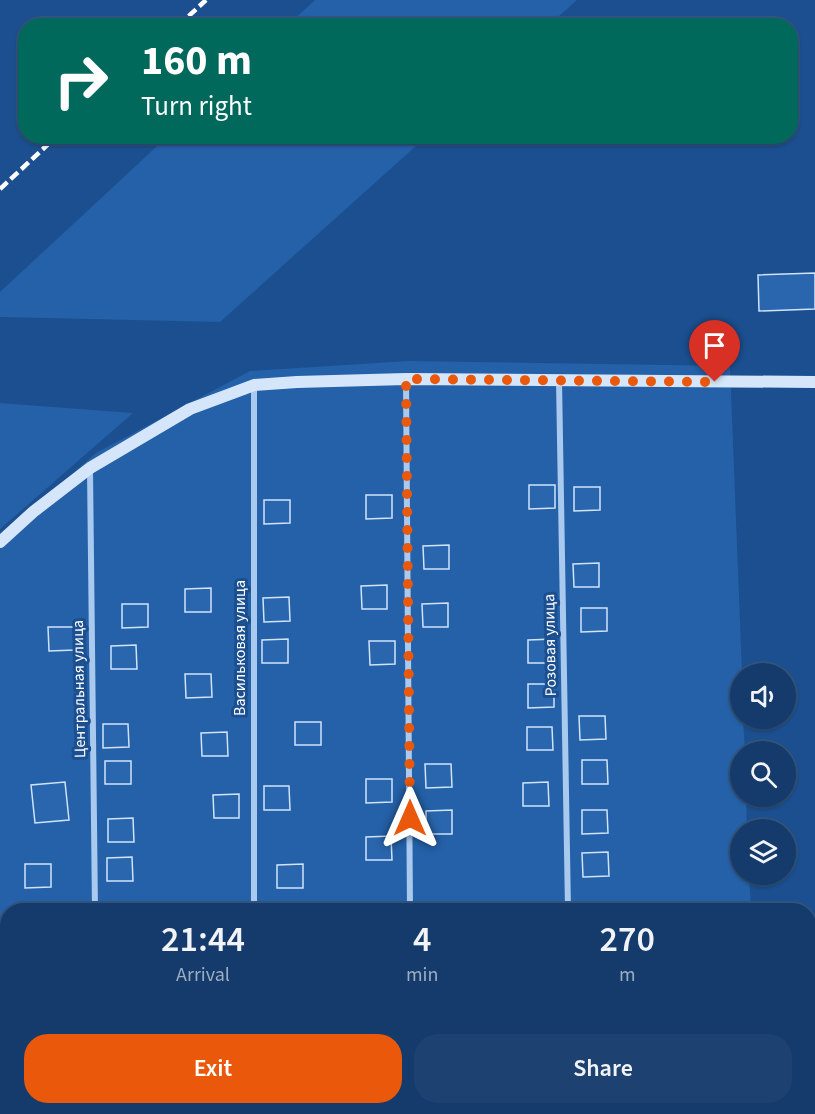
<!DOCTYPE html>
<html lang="en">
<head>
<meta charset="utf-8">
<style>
  :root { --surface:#143b6b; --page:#1d4271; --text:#f1f3f6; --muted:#9dadc1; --line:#33557e; --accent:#ea580c }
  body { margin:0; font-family:"Source Sans 3",sans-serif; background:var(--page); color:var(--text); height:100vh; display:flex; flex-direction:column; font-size:22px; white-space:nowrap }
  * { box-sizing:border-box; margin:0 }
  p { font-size:20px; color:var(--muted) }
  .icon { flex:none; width:33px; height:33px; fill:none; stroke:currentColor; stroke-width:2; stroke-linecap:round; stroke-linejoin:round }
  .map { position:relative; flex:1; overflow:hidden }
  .sheet { position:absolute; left:0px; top:903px; width:816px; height:212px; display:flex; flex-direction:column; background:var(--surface); border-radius:24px 24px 0 0; box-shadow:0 2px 4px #0004,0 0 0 2px var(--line) }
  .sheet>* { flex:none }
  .top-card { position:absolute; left:18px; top:18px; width:780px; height:126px; border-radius:24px; box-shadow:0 2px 4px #0004,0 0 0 2px var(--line); background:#00695c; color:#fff; overflow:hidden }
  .buttons { position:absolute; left:730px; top:663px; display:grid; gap:12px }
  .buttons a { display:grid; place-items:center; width:66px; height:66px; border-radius:50%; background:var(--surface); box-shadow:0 2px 4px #0004,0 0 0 2px var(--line); font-size:30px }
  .pin { position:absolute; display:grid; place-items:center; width:51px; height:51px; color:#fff; margin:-62px -26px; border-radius:50% 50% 50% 0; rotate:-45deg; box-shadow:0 0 6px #0007 }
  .pin .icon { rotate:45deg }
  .me { position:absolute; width:66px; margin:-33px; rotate:0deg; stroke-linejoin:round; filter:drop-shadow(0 0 4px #0008) }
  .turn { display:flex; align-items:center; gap:21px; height:126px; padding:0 24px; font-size:27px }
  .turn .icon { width:78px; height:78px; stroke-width:2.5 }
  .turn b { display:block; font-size:42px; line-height:51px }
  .eta { display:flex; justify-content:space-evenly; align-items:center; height:102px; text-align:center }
  .eta b { font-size:36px; font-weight:600; line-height:42px }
  .primary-button { display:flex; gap:12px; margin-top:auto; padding:12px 24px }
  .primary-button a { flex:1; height:69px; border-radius:24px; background:var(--accent); color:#fff; font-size:24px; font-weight:600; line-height:69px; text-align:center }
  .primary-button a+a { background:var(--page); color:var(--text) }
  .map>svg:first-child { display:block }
  .green { fill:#2461a8 }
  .building { fill:#2a66ad; stroke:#cfe3fa; stroke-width:1.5 }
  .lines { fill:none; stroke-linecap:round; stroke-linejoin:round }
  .street { stroke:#a9c9ee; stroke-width:6 }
  .secondary { stroke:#d6e6fa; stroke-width:12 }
  .rail { stroke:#fff; stroke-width:4.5; stroke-dasharray:10 4.5; stroke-linecap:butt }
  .route { stroke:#ea580c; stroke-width:10; stroke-dasharray:0 18 }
  .labels { text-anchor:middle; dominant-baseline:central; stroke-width:6; stroke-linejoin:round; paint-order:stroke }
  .street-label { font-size:16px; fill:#fff; stroke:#1b4f8f }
</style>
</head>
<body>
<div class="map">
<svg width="815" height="1114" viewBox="0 0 815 1114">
  <rect width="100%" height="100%" fill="#1b4f8f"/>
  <g class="green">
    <polygon points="315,0 577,0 549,25 288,25"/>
    <polygon points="168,136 426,136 426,137 220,322 0,317 0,292"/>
    <polygon points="408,361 730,366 742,673 741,718 743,719 745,751 741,752 741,796 746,797 747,829 741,830 741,874 749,875 751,910 8,910 8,1107 758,1107 758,1114 0,1114 0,538 96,453 250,371"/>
    <polygon points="0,403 133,413 0,529"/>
  </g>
  <g class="building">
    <polygon points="815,273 815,309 759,311 758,275"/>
    <polygon points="529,485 555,485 555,508 529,509"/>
    <polygon points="574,487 600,487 600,510 574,511"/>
    <polygon points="366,495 392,495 392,518 366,519"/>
    <polygon points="264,500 290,500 290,523 264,524"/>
    <polygon points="449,545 449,569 424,569 423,546"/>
    <polygon points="599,563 599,587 574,587 573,564"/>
    <polygon points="387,585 387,609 362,609 361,586"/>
    <polygon points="211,588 211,612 185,612 185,589"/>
    <polygon points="289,597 290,621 264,622 263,598"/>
    <polygon points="448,603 448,627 423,627 422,604"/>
    <polygon points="122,604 148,604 148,627 122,628"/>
    <polygon points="581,608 607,608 607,631 581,632"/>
    <polygon points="48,627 74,627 75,650 49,651"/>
    <polygon points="288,639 288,663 262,663 262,640"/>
    <polygon points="554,639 554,663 528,663 528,640"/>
    <polygon points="369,641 395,641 395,664 370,665"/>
    <polygon points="136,645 137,669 111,669 111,646"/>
    <polygon points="185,674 211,674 212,697 186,698"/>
    <polygon points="528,684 554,684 554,707 528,708"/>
    <polygon points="579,716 605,716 606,739 580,740"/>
    <rect x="295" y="722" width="26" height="23"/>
    <polygon points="103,724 128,724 129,747 103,748"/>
    <polygon points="527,727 552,727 553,750 527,750"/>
    <polygon points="227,732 228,756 202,756 201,733"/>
    <polygon points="582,760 607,760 608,784 582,784"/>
    <rect x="105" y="761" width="26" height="23"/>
    <polygon points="425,764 451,764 452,787 426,788"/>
    <polygon points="366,779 392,779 392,802 366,803"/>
    <polygon points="65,782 69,820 35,823 31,785"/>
    <polygon points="548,782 549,806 523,806 523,783"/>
    <polygon points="264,786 289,786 290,810 264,810"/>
    <polygon points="239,794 239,818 214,818 213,795"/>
    <polygon points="452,810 452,834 426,834 426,811"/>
    <polygon points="582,810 607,810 608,833 582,834"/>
    <polygon points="133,818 134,842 108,842 108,819"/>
    <polygon points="391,836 392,860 366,860 366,837"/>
    <polygon points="608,852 609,876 583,877 582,853"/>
    <polygon points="132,857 133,881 107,881 107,858"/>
    <polygon points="25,864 51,864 51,887 25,888"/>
    <polygon points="303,864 303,888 277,888 277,865"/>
    <polygon points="110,1107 135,1107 136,1111 110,1112"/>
    <rect x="218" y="1107" width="25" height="7"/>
    <rect x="530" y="1107" width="26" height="7"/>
  </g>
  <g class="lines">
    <g class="street">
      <polyline points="406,379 410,910"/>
      <polyline points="559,380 568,910"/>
      <polyline points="90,470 95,910"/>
      <polyline points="254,910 254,386"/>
      <polyline points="97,1107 97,1114"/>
      <polyline points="412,1107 412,1114"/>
      <polyline points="571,1107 571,1114"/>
      <polyline points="254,1114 254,1107"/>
    </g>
    <polyline class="secondary" points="0,542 33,512 90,468 190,409 254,385 297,382 406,379 815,382"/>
    <g class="rail">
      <polyline points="178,26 206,0"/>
      <polyline points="0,189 57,136"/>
    </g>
  </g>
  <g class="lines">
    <polyline class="route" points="410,818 406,379 715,382"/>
  </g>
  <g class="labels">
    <g class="street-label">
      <text transform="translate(550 645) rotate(-91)">Розовая улица</text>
      <text transform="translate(240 648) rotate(-90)">Васильковая улица</text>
      <text transform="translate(79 689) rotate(-91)">Центральная улица</text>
    </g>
  </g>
</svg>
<div class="buttons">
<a><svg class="icon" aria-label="sound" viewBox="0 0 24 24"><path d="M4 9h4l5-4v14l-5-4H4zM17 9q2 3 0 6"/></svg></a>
<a><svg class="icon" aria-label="search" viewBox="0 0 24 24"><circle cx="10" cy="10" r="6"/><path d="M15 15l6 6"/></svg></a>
<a><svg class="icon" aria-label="layers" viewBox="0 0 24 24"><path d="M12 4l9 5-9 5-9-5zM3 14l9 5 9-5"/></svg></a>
</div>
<div class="pin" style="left:715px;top:382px;background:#d93025"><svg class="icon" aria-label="arrive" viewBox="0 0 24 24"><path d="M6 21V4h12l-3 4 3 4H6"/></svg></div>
<svg class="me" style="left:410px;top:818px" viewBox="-20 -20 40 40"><path d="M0-17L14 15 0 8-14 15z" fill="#ea580c" stroke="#fff" stroke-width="4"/></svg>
<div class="top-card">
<div class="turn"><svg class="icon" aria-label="right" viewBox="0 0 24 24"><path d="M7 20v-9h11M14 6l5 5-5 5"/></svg><div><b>160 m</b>Turn right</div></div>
</div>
<section class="sheet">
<div class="eta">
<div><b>21:44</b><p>Arrival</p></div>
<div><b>4</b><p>min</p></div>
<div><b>270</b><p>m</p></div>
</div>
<div class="primary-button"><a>Exit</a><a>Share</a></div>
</section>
</div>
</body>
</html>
